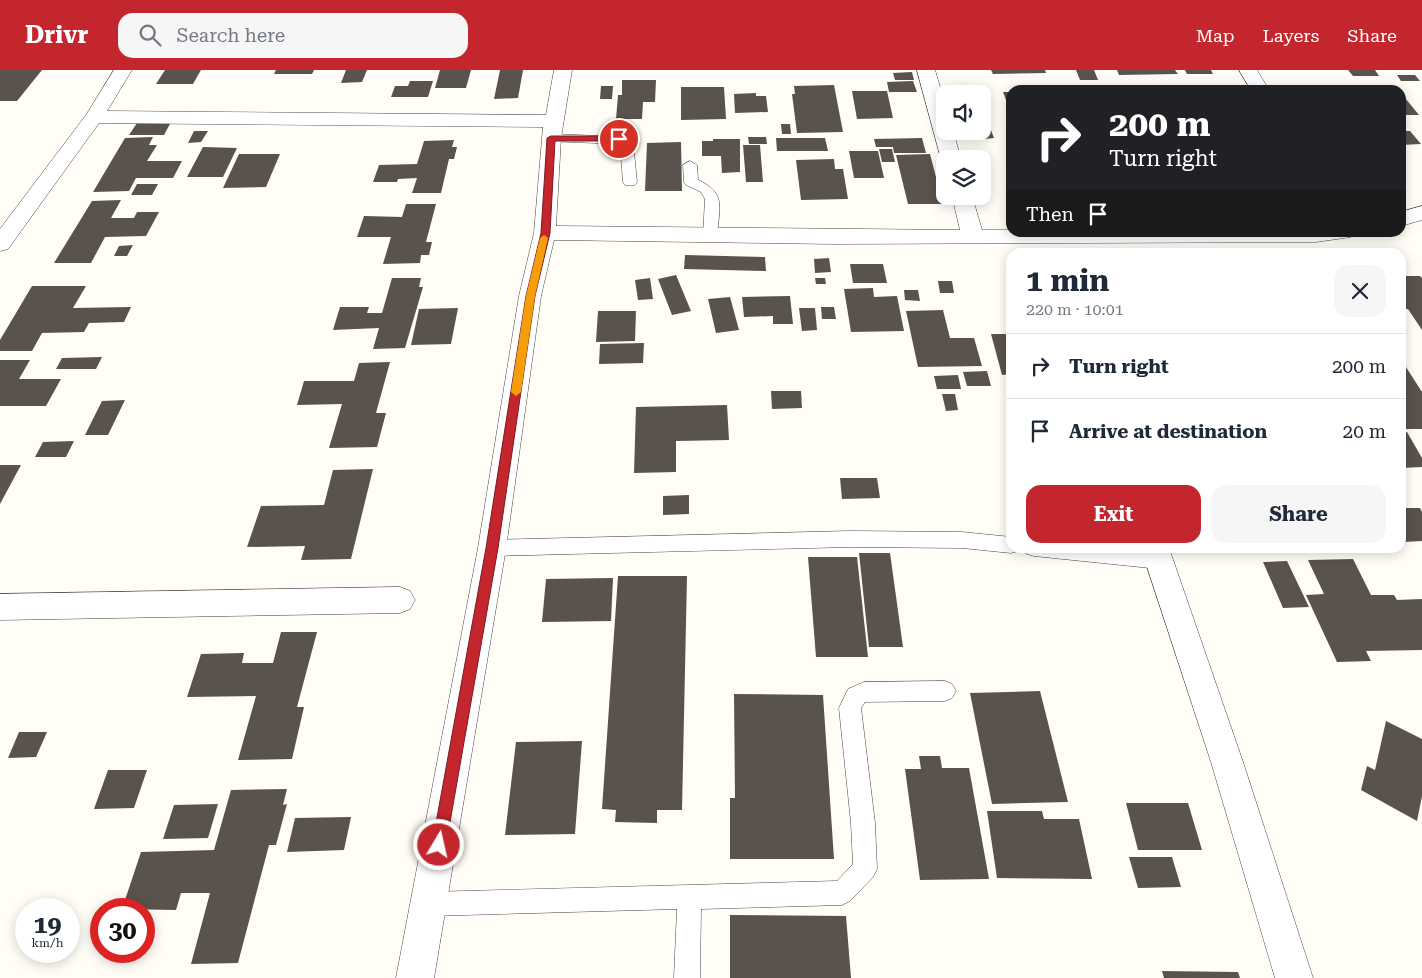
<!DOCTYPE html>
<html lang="en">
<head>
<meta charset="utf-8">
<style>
  :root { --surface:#fff; --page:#f6f6f7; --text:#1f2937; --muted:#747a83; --line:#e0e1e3; --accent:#c4262e }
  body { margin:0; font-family:"Roboto Serif",serif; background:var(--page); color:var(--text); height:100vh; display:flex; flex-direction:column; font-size:19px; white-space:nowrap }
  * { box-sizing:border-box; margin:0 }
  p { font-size:16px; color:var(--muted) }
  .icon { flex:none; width:28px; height:28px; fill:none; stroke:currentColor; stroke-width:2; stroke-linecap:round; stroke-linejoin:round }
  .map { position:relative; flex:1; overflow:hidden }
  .side { position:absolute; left:1006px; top:178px; width:400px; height:305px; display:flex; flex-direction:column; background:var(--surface); border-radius:15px; box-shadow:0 2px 12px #0003 }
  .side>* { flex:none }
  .hud { position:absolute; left:1006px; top:15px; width:400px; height:152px; border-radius:15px; box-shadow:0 2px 12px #0003; background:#202124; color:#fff; overflow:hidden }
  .tools { position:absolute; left:936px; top:15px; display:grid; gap:10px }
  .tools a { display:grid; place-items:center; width:55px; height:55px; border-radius:10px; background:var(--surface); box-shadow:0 2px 12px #0003; font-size:25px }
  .speed { position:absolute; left:15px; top:828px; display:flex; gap:10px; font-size:25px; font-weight:700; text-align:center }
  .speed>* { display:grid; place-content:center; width:65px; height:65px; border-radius:50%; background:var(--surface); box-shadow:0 2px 12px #0003; line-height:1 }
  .speed small { font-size:12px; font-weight:400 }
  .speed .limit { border:8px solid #d22; background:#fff; color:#111 }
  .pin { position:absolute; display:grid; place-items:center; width:42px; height:42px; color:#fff; margin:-21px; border:2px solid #fff; border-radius:50%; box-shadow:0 1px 5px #0007 }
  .me { position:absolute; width:55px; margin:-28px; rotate:9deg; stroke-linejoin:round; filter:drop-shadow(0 0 4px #0008) }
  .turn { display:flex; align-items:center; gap:18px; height:105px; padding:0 20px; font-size:22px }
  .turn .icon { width:65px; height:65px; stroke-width:2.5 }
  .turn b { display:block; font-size:35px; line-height:42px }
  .then { display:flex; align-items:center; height:48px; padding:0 20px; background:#0003; gap:10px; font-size:19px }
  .round { display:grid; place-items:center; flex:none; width:52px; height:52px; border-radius:15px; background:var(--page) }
  .overview { display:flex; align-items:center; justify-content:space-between; height:85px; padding:0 20px }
  h1 { font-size:30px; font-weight:700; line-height:38px }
  .cta { display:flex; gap:10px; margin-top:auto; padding:10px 20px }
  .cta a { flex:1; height:58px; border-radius:15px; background:var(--accent); color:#fff; font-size:20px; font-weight:700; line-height:58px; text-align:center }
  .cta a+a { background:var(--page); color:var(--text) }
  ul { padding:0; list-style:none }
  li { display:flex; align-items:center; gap:15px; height:65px; padding:0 20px; border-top:1px solid var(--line) }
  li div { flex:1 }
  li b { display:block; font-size:19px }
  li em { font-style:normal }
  header { display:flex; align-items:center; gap:30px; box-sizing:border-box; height:70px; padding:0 25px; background:var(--accent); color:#fff }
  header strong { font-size:24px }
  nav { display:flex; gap:28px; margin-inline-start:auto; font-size:18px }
  .search { width:350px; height:45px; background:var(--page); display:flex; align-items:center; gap:12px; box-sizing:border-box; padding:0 18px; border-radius:15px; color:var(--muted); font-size:19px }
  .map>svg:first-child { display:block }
  .building { fill:#5a524d }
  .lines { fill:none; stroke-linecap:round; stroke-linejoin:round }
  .lane-casing { stroke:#444; stroke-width:1 }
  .street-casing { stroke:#444; stroke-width:1 }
  .lane { fill:#fff; fill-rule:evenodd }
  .street { fill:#fff; fill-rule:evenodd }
  .route { fill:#c4262e; stroke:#7f191e }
  .slow { fill:#f59e0b }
</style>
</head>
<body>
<header>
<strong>Drivr</strong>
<div class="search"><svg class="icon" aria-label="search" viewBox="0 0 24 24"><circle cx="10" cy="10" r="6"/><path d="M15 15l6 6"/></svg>Search here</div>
<nav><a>Map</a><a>Layers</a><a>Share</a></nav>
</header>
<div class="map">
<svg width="1422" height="908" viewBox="0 0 1422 908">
  <rect width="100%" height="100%" fill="#fffdf5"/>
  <g class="building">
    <polygon points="0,0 42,0 17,31 0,31"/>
    <polygon points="165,0 201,0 193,14 156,14"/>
    <polygon points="276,0 314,0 312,4 274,4"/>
    <polygon points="346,0 367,0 362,12 341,13"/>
    <polygon points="440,0 471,0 466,18 435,18"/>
    <polygon points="500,0 523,0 518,28 494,29"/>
    <polygon points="991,0 1045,0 1046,3 993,4"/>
    <polygon points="1076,0 1094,0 1098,10 1080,10"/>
    <polygon points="1117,0 1175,0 1178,4 1119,5"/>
    <polygon points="1185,0 1211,0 1213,4 1187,4"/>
    <polygon points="1348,0 1375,0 1379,6 1353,6"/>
    <polygon points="912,2 914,10 895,10 893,3"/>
    <polygon points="1397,5 1415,5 1420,11 1401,11"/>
    <polygon points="622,10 656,10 655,32 643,32 642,49 616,49 618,25 622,25"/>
    <polygon points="410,11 433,11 428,27 391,27 395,16 408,16"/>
    <polygon points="913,11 917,22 889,22 887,12"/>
    <polygon points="834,15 843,62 797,63 792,24 795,24 794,16"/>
    <polygon points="601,16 613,16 612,29 600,29"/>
    <polygon points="1109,16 1133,16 1135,20 1111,20"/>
    <polygon points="1377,16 1380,20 1341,20 1338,17"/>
    <polygon points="681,17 724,17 726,49 681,50"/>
    <polygon points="852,21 887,21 893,48 857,49"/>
    <polygon points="1003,22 1011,22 1011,35 1008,35"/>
    <polygon points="756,23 756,26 766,26 768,42 735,43 734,24"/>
    <polygon points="1401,23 1419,45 1401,45"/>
    <polygon points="171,52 164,65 129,65 137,53"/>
    <polygon points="781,54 790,54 791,64 782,64"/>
    <polygon points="982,55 989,55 994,68 984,69 981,61"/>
    <polygon points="194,61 208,61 201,72 188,73"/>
    <polygon points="1401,61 1410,61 1421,74 1401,75"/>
    <polygon points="153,67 149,75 157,75 147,91 182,91 173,108 136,108 129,121 93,122 125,68"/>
    <polygon points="748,67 766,67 767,74 749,74"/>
    <polygon points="776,68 825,68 828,81 777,81"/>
    <polygon points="922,68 926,83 894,83 893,77 876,77 874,69"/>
    <polygon points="713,69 740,69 740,102 722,103 721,86 702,86 702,71 713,71"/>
    <polygon points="454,70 452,77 457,77 454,89 449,89 441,123 412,123 417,108 398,109 397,112 373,112 379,95 417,94 424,71"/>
    <polygon points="681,72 682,121 645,121 647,73"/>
    <polygon points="743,75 760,75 763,112 746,112"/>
    <polygon points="203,77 237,78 223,107 187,107"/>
    <polygon points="879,79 892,79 895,92 882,92"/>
    <polygon points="849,81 878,81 884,108 854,108"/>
    <polygon points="239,84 280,84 266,117 223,118"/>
    <polygon points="930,84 943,134 908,134 896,85"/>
    <polygon points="834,89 835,99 843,99 848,129 801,130 796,90"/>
    <polygon points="137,114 158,114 152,125 131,125"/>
    <polygon points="121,130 111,148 134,148 137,142 159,142 146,166 105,167 91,193 54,193 92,131"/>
    <polygon points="406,134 436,134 426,172 432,172 429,185 421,185 420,193 383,194 391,167 357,167 364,146 402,147"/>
    <polygon points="133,175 127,186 114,186 119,176"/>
    <polygon points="685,185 765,187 766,201 684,199"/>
    <polygon points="829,188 831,202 815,203 814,189"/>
    <polygon points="850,194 883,194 887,213 853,213"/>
    <polygon points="676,205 691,241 672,245 658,209"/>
    <polygon points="1401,206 1420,206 1422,208 1422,260 1408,239 1401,239"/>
    <polygon points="392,208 421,208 419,217 423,217 405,278 373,279 379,258 333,260 340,237 369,237 367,243 382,243"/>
    <polygon points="650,208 653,229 638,230 635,210"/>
    <polygon points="815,208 825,208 826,214 816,214"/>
    <polygon points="938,211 952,211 954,223 940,223"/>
    <polygon points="32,216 86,216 73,238 131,237 124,252 89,253 84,262 42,263 32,281 0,281 0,270"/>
    <polygon points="873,218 874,227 897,226 904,261 851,262 844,219"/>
    <polygon points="904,220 918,220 920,231 905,230"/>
    <polygon points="790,226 793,254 773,254 773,246 744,247 742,227"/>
    <polygon points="730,227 739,260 716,263 708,229"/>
    <polygon points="821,237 834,237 836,249 822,249"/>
    <polygon points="458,238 451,274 411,275 419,239"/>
    <polygon points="799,238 815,238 817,260 802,261"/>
    <polygon points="943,240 950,268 974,268 982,296 918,297 906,241"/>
    <polygon points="598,241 636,241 635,271 596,272"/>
    <polygon points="991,264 1011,264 1011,304 1002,305"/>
    <polygon points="644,273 643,293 599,294 600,274"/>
    <polygon points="102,287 96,299 56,299 62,288"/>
    <polygon points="0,290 30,290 19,309 61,309 46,336 0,336"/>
    <polygon points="390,292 376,343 386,343 377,377 329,378 342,334 297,335 304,311 354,311 359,293"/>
    <polygon points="1401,294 1404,294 1422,322 1422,359 1401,359"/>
    <polygon points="987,301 991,316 967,316 963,302"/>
    <polygon points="958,305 961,319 937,319 934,306"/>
    <polygon points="771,321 801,321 802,338 772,339"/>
    <polygon points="942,324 955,324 958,340 946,341"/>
    <polygon points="125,330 108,365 85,365 102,331"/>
    <polygon points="727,335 729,370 676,371 676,402 634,403 636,337"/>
    <polygon points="1401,362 1407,362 1422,388 1422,397 1401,398"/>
    <polygon points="74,371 66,387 35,387 43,372"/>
    <polygon points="0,395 21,395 0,434"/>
    <polygon points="373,399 351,489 301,490 305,476 247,477 261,436 324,435 333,400"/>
    <polygon points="840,408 877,408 880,428 842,429"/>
    <polygon points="689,425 689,444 663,445 663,426"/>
    <polygon points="1401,438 1420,438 1422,442 1422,471 1403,472"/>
    <polygon points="859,483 890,483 903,577 869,577"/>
    <polygon points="808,487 857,487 868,587 816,587"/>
    <polygon points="1353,489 1371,525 1394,525 1397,530 1422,529 1422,580 1366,581 1371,591 1337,592 1306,525 1324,524 1308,490"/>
    <polygon points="1287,491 1309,537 1283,538 1263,492"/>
    <polygon points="618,506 687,506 682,740 657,740 657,753 615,752 616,740 602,739"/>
    <polygon points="613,508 611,551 542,552 546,509"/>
    <polygon points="281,562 317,562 297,637 304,637 292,689 238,690 256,626 187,627 201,584 244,583 242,593 273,593"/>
    <polygon points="1040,621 1068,732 992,734 970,623"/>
    <polygon points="734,624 823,625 834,789 730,789 730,728 735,728"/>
    <polygon points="1386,651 1422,669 1422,726 1417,751 1361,720 1367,696 1375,700"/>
    <polygon points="19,662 47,662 36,687 8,688"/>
    <polygon points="582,671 575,764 505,765 516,672"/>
    <polygon points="919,686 940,686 942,698 969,698 989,809 920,810 905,699 921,699"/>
    <polygon points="108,700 147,700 134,738 94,739"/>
    <polygon points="287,719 283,735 287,734 276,775 269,775 238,893 191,894 210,823 181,823 176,840 122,839 141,782 214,780 231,720"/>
    <polygon points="1126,733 1188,733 1202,780 1138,780"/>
    <polygon points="218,734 208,768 163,769 174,735"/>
    <polygon points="987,741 1042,741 1044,749 1079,749 1092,809 997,808"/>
    <polygon points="351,747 344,780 287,782 295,748"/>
    <polygon points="1129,787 1172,787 1181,817 1138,818"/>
    <polygon points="730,845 846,846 851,908 730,908"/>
    <polygon points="1162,901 1238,902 1240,908 1164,908"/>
  </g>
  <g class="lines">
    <defs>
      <g id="lane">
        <polygon points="551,64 628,67 633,72 637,112 635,115 625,115 623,112 620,74 546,71 544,68"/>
        <path d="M 690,91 L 697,95 L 698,110 C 727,123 719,138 717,166 L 715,169 L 705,169 L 703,166 L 705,129 L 701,122 L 686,115 L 684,112 L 683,95 Z"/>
        <polygon points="850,461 962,462 1011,467 1011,478 1019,478 1018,481 1011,483 962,478 850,477 492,486 485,484 482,478 485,472 492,470"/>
        <polygon points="1024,478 1111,478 1160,483 1167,485 1170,491 1167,497 1160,499 1034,486 1027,484"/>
        <polygon points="945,611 952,614 956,621 952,628 945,631 865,632 861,638 875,753 877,799 873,807 850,831 842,835 701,839 700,908 674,908 677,839 429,846 420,843 417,834 420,825 429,822 837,811 853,794 851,753 839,638 848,619 864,612"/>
      </g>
      <g id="street">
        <polygon points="114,0 132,0 107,41 546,45 554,0 572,0 561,68 556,156 960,160 952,126 972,126 982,160 1011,160 1011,162 1353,162 1351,167 1316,172 834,174 554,170 541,226 506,478 434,908 396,908 478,478 519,226 534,163 543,57 99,53 8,179 0,181 0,159 86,45"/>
        <polygon points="917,0 935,0 945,34 945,61 953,61 961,89 945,89 945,94 941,89"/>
        <polygon points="1239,0 1257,0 1269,20 1251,20"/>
        <polygon points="1422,136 1422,150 1401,156 1401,142"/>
        <polygon points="1141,478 1169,478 1243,692 1313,908 1275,908 1211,692"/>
        <polygon points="400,517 410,521 415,530 410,539 400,543 0,550 0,524"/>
      </g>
    </defs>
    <use href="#lane" class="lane-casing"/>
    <use href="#street" class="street-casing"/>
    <use href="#lane" class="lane"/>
    <use href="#street" class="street"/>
  </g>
  <polygon class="route" points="551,66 619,66 623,69 619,71 555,71 550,163 535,226 498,478 446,775 444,780 439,782 434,780 432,775 486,478 526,226 541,163 547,68"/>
  <polygon class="slow" points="544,165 548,168 535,226 521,322 516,326 511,322 526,226 540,168"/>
</svg>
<div class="tools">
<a><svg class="icon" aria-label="sound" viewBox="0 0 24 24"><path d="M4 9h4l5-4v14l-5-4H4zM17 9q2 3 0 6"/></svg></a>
<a><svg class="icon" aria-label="layers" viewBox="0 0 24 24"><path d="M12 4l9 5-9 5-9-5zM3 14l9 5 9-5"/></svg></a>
</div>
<div class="speed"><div>19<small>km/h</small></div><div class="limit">30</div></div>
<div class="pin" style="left:619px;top:69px;background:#d93025"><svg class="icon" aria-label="arrive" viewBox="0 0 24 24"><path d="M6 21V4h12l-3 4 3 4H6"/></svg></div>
<svg class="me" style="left:439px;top:775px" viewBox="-20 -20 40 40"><circle r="17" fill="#c4262e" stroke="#fff" stroke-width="3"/><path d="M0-11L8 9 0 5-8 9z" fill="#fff"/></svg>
<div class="hud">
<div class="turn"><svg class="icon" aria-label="right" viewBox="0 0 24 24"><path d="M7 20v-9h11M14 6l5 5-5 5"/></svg><div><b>200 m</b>Turn right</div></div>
<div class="then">Then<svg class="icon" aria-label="arrive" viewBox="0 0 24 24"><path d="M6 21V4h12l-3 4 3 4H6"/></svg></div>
</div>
<section class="side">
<div class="overview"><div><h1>1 min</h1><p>220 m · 10:01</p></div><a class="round"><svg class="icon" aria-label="close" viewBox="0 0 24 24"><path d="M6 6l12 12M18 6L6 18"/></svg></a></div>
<ul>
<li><svg class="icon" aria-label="right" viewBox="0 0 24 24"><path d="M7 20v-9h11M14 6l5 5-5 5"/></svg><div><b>Turn right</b></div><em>200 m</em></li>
<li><svg class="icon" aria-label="arrive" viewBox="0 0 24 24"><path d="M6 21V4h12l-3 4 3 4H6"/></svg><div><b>Arrive at destination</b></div><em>20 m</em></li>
</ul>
<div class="cta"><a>Exit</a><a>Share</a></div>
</section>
</div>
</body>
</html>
